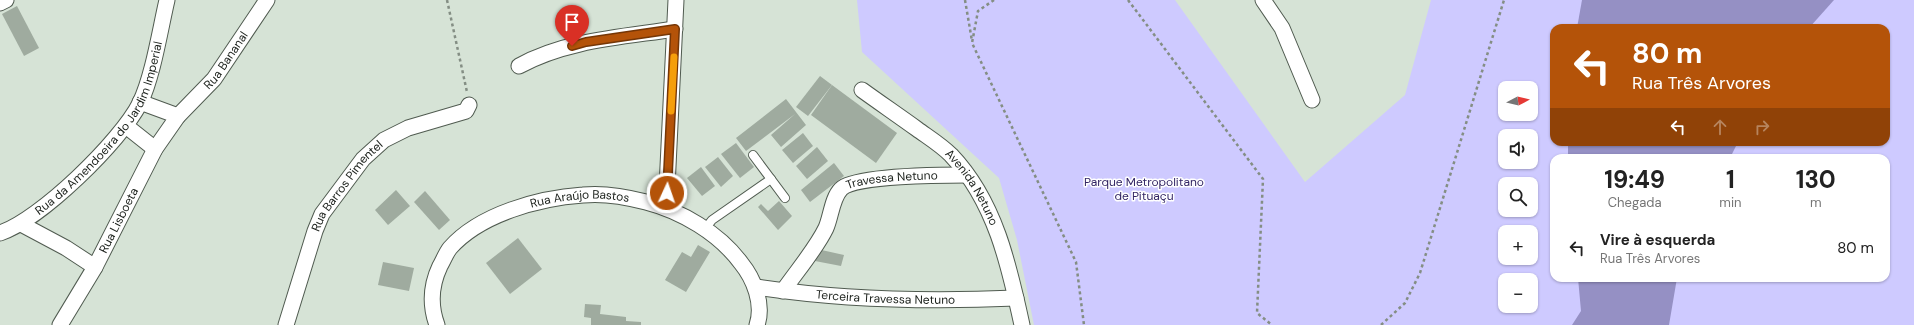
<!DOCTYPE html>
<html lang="pt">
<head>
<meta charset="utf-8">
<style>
  :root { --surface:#fff; --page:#f6f6f6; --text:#222; --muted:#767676 }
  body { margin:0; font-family:"DM Sans",sans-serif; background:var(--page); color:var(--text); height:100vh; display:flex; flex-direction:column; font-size:15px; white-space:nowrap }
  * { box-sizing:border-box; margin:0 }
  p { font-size:13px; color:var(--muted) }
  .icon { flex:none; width:22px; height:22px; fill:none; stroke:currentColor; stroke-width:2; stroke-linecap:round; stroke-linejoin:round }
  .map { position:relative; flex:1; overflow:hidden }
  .details { position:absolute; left:1550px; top:154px; width:340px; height:128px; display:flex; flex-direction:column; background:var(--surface); border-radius:12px; box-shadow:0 1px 3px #0004 }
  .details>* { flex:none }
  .top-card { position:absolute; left:1550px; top:24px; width:340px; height:122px; border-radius:12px; box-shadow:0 1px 3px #0004; background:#b45309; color:#fff; overflow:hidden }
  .needle { width:26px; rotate:83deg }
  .buttons { position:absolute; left:1498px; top:81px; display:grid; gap:8px }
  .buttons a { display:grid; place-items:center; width:40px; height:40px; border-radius:8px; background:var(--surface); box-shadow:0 1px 3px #0004; font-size:20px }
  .pin { position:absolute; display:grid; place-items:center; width:34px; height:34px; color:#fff; margin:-41px -17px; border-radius:50% 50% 50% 0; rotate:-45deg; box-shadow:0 0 4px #0007 }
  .pin .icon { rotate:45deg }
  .me { position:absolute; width:44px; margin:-22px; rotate:3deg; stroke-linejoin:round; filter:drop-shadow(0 0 3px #0008) }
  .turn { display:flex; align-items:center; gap:14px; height:84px; padding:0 16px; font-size:18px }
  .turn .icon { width:52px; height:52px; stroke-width:2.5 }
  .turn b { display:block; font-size:28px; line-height:34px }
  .lanes { display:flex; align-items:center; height:38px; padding:0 16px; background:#0003; justify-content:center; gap:20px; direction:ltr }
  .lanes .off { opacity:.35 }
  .eta { display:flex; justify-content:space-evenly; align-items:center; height:68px; text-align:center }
  .eta b { font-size:24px; font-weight:700; line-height:28px }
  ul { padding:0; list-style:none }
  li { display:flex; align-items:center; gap:12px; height:52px; padding:0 16px }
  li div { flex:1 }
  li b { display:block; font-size:15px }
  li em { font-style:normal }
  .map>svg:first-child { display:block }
  .green { fill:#cecaff; fill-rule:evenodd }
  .water { fill:#9590c4 }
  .building { fill:#9fab9f }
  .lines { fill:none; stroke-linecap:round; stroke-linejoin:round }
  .service-casing { stroke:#505b50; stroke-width:10 }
  .minor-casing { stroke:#505b50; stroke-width:17 }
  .path { stroke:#848e84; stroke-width:2.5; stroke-dasharray:3 3; stroke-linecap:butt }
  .service { stroke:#fff; stroke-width:8 }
  .minor { stroke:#fff; stroke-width:15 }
  .route-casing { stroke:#753606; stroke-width:10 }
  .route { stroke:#b45309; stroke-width:7 }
  .slow { stroke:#f59e0b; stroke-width:7 }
  .labels { text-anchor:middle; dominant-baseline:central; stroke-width:3; stroke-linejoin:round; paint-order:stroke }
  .street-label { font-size:12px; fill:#1b201b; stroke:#fff }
  .park-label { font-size:12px; fill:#322564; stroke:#fff }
</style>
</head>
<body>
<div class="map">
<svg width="1914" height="325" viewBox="0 0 1914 325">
  <rect width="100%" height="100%" fill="#d6e3d6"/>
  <path class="green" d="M 857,0 L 1175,0 L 1305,182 L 1405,95 L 1431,0 L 1914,0 L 1914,325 L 1034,325 L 1017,240 L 999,178 L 862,52 ZM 1554,28 L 1886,28 L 1886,142 L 1554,142 ZM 1505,88 L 1531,88 L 1531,114 L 1505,114 ZM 1505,136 L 1531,136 L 1531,162 L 1505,162 ZM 1554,158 L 1886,158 L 1886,278 L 1554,278 ZM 1505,184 L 1531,184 L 1531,210 L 1505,210 ZM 1505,232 L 1531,232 L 1531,258 L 1505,258 ZM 1505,280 L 1531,280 L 1531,306 L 1505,306 Z"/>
  <g class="water">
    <polygon points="1582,0 1834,0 1809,28 1577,28"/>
    <polygon points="1568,142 1738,142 1730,158 1568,158"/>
    <polygon points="1578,278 1677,278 1669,325 1572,325 1581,311"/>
  </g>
  <g class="building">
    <polygon points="17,6 39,48 24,56 2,14"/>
    <polygon points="820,76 832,85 808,116 796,107"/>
    <polygon points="832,85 897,133 876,163 811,115"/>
    <polygon points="786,99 806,125 781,147 771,135 795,114 746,151 736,138"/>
    <polygon points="803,133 813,146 793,163 782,150"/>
    <polygon points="736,143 754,167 740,178 721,154"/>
    <polygon points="817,147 828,161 807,179 796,166"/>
    <polygon points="718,157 733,176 721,187 705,167"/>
    <polygon points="834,163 844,176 810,202 801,190"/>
    <polygon points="701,167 715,186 702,196 687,178"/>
    <polygon points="396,190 410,206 388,225 375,210"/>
    <polygon points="425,191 450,220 439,230 414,202"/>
    <polygon points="779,201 792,216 778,230 758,207 761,204 768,211"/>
    <polygon points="518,238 542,269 510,294 486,263"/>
    <polygon points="698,245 710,252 686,292 665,280 682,252 691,257"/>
    <polygon points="817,249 844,255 841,266 815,261"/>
    <polygon points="383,262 414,268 409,291 378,285"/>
    <polygon points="585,304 601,305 600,314 626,317 626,321 641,322 641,325 591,325 591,318 584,317"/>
  </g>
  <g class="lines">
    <defs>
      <g id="service">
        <polyline points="753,155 785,198"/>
        <polyline points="705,229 712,220 771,179"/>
      </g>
      <g id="minor">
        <polyline points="1263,0 1282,28 1312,100"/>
        <polyline points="0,3 6,0"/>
        <path d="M 519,66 C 566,40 623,37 675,29"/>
        <path id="s1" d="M 862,90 C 880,103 899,116 917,129 C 928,137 941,145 951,155 C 995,201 1009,265 1022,325"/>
        <polyline points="140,102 178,116"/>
        <polyline points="126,126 155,149"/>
        <polyline points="666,208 676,0"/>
        <polyline points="21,224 66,248 95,267"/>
        <path id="s2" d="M 0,233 C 40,220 121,141 140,103 C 153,76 160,30 167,0"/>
        <path id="s3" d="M 756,287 C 842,300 930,302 1016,298"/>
        <path id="s4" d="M 783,291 C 796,272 816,249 826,228 C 831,217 832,198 841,189 C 854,175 945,175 967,175"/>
        <path id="s5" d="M 60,325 L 95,267 L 155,149 L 178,116 L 214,79 L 267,0"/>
        <path id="s6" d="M 286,325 L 315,231 L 322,214 L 363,159 L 384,140 L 408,128 L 466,111 L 469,105"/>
        <path id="s7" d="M 437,325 C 430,306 431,285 440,266 C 443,261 446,253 450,248 C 480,214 539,198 583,195 C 602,193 627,197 646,202 C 681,211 719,233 741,263 C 754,279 764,304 757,325"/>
      </g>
    </defs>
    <use href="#service" class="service-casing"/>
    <use href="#minor" class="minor-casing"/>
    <g class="path">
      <polyline points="447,0 467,92"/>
      <polyline points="965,0 972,41"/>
      <polyline points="994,0 978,11 972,43 1076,262 1084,325"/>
      <polyline points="1128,0 1263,179 1257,313 1272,325"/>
      <polyline points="1381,325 1405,303 1420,273 1504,0"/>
    </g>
    <use href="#service" class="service"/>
    <use href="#minor" class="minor"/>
  </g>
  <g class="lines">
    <defs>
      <polyline id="route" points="572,46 586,42 675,29 667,193"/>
    </defs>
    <use href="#route" class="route-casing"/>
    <use href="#route" class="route"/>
    <polyline class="slow" points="671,111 674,57"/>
  </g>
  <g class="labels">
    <g class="street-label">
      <text stroke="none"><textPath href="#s5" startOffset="314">Rua Bananal</textPath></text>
      <text stroke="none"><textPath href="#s2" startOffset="150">Rua da Amendoeira do Jardim Imperial</textPath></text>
      <text stroke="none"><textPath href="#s4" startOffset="171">Travessa Netuno</textPath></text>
      <text stroke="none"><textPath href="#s6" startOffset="154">Rua Barros Pimentel</textPath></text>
      <text stroke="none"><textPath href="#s1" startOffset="149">Avenida Netuno</textPath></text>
      <text stroke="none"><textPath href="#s7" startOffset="224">Rua Araújo Bastos</textPath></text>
      <text stroke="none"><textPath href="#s5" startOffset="120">Rua Lisboeta</textPath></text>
      <text stroke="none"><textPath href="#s3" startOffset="130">Terceira Travessa Netuno</textPath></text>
    </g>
    <g class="park-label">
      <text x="1144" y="182">Parque Metropolitano<tspan x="1144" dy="14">de Pituaçu</tspan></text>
    </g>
  </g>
</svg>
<div class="buttons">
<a><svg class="needle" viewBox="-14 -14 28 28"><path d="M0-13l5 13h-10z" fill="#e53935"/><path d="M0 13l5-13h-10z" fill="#767676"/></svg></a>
<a><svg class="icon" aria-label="sound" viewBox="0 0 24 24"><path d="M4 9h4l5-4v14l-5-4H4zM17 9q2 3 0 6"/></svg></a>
<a><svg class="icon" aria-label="search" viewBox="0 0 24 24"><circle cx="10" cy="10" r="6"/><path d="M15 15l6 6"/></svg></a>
<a>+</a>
<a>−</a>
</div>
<div class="pin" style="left:572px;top:46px;background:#d93025"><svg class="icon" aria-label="arrive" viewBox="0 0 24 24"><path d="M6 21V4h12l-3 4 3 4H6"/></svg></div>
<svg class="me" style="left:667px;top:193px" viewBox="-20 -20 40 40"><circle r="17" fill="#b45309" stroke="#fff" stroke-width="3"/><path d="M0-11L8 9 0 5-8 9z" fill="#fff"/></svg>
<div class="top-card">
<div class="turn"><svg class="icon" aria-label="left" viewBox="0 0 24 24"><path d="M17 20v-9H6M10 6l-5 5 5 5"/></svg><div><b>80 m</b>Rua Três Arvores</div></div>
<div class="lanes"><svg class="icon" aria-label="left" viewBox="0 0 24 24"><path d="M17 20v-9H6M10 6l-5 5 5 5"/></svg><svg class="icon off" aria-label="ahead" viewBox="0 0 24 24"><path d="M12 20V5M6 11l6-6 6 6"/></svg><svg class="icon off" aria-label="right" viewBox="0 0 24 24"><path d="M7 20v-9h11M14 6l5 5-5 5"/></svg></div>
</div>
<section class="details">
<div class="eta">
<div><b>19:49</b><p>Chegada</p></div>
<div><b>1</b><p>min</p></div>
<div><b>130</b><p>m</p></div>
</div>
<ul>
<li><svg class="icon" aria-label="left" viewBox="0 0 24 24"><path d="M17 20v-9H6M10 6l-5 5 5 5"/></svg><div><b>Vire à esquerda</b><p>Rua Três Arvores</p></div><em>80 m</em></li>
</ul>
</section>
</div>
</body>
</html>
